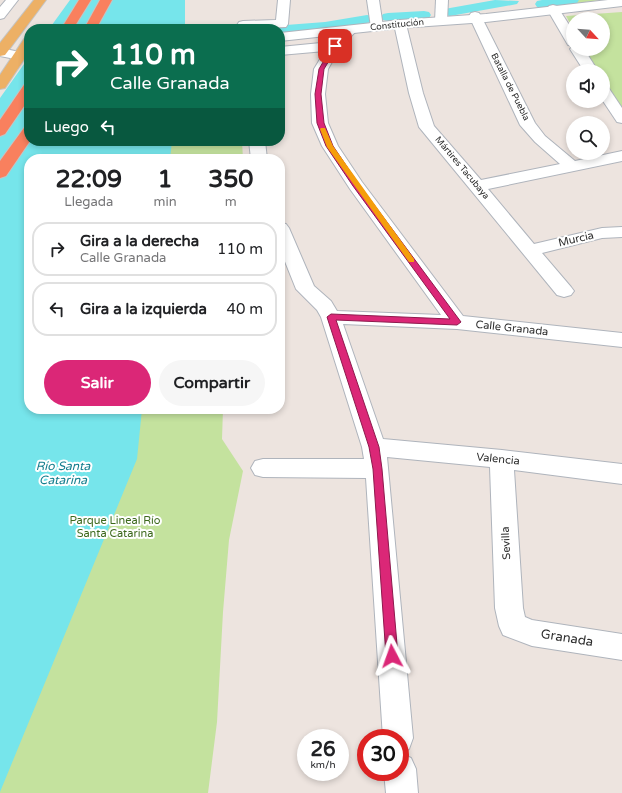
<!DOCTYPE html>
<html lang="es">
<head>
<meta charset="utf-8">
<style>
  :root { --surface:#fff; --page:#f6f6f6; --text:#202124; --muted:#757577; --line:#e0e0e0; --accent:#db2777 }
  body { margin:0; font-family:"Varela Round",sans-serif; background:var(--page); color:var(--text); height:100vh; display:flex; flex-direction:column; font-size:15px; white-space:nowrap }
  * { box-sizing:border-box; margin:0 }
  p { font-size:13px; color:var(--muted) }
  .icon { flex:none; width:22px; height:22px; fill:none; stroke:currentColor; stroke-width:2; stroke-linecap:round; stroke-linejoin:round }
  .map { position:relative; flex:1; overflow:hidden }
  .drawer { position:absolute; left:24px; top:154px; width:261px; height:260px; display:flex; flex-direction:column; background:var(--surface); border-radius:16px; box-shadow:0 2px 6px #0003 }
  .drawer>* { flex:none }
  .hud { position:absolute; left:24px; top:24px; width:261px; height:122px; border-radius:16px; box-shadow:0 2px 6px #0003; background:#0b6e4f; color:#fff; overflow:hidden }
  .needle { width:26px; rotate:116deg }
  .controls { position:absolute; left:566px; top:12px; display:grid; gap:8px }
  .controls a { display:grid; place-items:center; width:44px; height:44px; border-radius:50%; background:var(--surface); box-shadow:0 2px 6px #0003; font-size:20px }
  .speed { position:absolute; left:297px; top:729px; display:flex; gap:8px; font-size:20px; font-weight:700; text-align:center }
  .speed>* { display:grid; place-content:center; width:52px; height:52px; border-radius:50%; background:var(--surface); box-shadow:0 2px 6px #0003; line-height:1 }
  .speed small { font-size:10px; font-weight:400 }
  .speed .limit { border:6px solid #d22; background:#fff; color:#111 }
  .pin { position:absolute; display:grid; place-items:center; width:34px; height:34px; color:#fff; margin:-17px; border-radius:8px; box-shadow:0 2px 6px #0006 }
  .me { position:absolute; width:44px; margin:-22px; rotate:356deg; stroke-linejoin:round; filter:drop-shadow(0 0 3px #0008) }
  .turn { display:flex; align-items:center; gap:14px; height:84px; padding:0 20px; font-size:18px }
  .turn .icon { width:52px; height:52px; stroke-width:2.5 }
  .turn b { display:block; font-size:28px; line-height:34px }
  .then { display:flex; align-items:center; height:38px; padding:0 20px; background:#0003; gap:8px; font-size:15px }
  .eta { display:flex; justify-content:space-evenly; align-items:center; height:68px; text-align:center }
  .eta b { font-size:24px; font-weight:700; line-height:28px }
  .button { display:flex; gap:8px; margin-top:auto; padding:8px 20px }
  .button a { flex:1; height:46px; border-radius:24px; background:var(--accent); color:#fff; font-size:16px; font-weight:700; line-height:46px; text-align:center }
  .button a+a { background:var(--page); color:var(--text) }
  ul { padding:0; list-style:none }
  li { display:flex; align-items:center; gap:12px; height:54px; margin:0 8px 6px; padding:0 12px; border:2px solid var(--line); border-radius:16px }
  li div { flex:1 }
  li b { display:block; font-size:15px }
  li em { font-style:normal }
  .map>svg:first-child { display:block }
  .green { fill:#c4e29e }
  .water { fill:#76e5eb }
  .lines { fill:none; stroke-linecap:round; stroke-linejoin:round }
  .canal { fill:#76e5eb; fill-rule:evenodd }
  .minor-casing { stroke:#afb4bc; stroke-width:2 }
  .tertiary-casing { stroke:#afb4bc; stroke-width:2 }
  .primary-casing { stroke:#c4c4c4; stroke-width:2 }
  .motorway-casing { stroke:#c4c4c4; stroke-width:2 }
  .minor { fill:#fff; fill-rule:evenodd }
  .tertiary { fill:#fff; fill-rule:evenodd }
  .primary { fill:#edb065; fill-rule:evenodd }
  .motorway { fill:#f9805e; fill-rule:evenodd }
  .route { fill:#db2777; stroke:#8e194d }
  .slow { fill:#f59e0b }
  .labels { text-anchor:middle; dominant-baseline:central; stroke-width:4; stroke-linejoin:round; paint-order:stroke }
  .far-street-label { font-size:9px; fill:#2c2c2c; stroke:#fff }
  .street-label { font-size:11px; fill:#2c2c2c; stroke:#fff }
  .park-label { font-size:11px; fill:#3d691d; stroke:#fff }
  .water-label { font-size:12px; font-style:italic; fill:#127d8d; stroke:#fff }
  .near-street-label { font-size:13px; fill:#2c2c2c; stroke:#fff }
</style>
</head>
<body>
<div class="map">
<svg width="622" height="793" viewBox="0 0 622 793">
  <rect width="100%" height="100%" fill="#ede4df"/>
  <g class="green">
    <polygon points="551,0 601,0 546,7 537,7 540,2"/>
    <polygon points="622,12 622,113 603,80 603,71 598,71 585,49 603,49 603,19 573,19 573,29 566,16"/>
    <polygon points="0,112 29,141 242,141 243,159 29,159 29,409 223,409 222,439 243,471 229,540 223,612 217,722 208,793 0,793"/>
  </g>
  <g class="water">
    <polygon points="70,0 185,0 185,29 49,29"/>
    <polygon points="29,57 29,141 172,141 170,159 29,159 29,409 142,409 137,459 0,792 0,98"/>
  </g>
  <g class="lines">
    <g class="canal">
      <polygon points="495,0 519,1 517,4 512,5 450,16 445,15 443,12 445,9 450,8"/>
      <polygon points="542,0 579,0 577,3 572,4 542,8 537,7 535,4 537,1"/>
      <polygon points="424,11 429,12 431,15 429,18 388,21 383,20 381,17 383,14 388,13"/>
      <polygon points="367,15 372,16 374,19 372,22 325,30 286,33 281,32 279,29 281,26 286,25 325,22"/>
    </g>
    <defs>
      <g id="minor">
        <polygon points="6,0 18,0 4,18 0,19 0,7"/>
        <polygon points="278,0 290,0 288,24 286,27 243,29 239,28 237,25 239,22 243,21 276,20"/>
        <polygon points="367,0 379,0 383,27 381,30 373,30 371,27"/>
        <polygon points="436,0 448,0 447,21 445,24 437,24 435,21"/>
        <polygon points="553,5 557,6 573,31 573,46 568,45 547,9 549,6"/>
        <polygon points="475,12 479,13 481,16 535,123 545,136 575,161 622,151 622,161 488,189 534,244 602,228 622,227 622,237 602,238 542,253 571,287 574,291 571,295 564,297 557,295 419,127 409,93 394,24 396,21 404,21 406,24 423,93 434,126 481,180 560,164 535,142 520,125 469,16 471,13"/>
        <polygon points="351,26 355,27 357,30 340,48 328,69 325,94 328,123 338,146 362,182 463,316 622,333 622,347 457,329 343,324 383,439 502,450 622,464 622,484 514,470 523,608 525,617 532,620 622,634 622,660 532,646 503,635 499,626 495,608 490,467 387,457 413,738 409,749 400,753 400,738 383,738 366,478 263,477 255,475 251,468 255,461 263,459 364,459 362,447 321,317 317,310 296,289 280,249 280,223 286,224 289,228 314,286 331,301 337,311 441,315 350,189 322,146 312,123 311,94 314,69 325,51 280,55 280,47 331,42 347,27"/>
        <polygon points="573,46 573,49 584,49 598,71 584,71 570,49"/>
        <polygon points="603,86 608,87 622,108 622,123 617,122 603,101"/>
        <polygon points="249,141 265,141 267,159 251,159"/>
        <polygon points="400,753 411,758 416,769 418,793 386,793 384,772 400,772"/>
      </g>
      <g id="tertiary">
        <polygon points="608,0 622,0 622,6 486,22 400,28 280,41 280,33 400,20 486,14"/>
        <polygon points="0,48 20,52 29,51 29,59 20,60 0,56"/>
      </g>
      <g id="primary">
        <polygon points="34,0 46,0 5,55 0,56 0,43"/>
        <polygon points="29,38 29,52 5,88 0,89 0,75 24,39"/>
      </g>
      <g id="motorway">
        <polygon points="79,0 91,0 73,29 61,29"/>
        <polygon points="100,0 112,0 96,29 84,29"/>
        <polygon points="29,84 29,99 5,134 0,136 0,120 24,85"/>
        <polygon points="29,126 30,141 6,176 0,178 0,161 24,128"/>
      </g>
    </defs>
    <use href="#minor" class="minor-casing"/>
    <use href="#tertiary" class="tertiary-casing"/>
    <use href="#primary" class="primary-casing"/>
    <use href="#motorway" class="motorway-casing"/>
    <use href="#minor" class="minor"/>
    <use href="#tertiary" class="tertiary"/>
    <use href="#primary" class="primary"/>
    <use href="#motorway" class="motorway"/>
  </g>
  <polygon class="route" points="333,45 338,46 324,69 321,94 324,123 333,146 358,183 461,322 457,325 336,320 379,447 382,469 398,656 396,659 392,661 388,659 386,656 373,469 369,447 327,317 331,314 450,319 353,186 326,146 317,123 315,94 319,69"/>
  <polygon class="slow" points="321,128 325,128 333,146 414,259 414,262 409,262 327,147 320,129"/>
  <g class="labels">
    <g class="far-street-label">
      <text transform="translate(397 25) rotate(-6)">Constitución</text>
      <text transform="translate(510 87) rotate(63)">Batalla de Puebla</text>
      <text transform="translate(462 168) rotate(50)">Mártires Tacubaya</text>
    </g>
    <g class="street-label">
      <text transform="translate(576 239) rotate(-13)">Murcia</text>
      <text transform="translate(512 328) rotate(6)">Calle Granada</text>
      <text transform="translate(498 459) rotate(6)">Valencia</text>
      <text transform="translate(506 543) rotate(-93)">Sevilla</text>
    </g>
    <g class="park-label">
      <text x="115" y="520">Parque Lineal Río<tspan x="115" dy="13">Santa Catarina</tspan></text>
    </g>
    <g class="water-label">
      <text x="63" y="466">Río Santa<tspan x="63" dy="14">Catarina</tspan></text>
    </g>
    <g class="near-street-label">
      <text transform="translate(567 638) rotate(9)">Granada</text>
    </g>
  </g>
</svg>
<div class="controls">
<a><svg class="needle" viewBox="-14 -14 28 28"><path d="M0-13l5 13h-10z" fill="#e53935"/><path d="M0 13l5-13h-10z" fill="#757577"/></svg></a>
<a><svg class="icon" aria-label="sound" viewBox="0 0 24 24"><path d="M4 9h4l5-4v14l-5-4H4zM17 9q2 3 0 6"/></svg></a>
<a><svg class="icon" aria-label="search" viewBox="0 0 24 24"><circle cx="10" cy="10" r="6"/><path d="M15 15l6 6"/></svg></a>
</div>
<div class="speed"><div>26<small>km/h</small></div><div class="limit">30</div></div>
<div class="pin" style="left:335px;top:46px;background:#d93025"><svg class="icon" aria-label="arrive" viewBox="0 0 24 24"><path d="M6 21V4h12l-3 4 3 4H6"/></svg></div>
<svg class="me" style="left:392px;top:656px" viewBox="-20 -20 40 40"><path d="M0-17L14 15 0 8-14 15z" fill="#db2777" stroke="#fff" stroke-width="4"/></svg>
<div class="hud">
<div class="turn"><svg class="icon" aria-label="right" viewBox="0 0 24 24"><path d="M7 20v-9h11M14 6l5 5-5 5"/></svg><div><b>110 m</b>Calle Granada</div></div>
<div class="then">Luego<svg class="icon" aria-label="left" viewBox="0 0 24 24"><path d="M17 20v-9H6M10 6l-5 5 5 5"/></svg></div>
</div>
<section class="drawer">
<div class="eta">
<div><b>22:09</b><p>Llegada</p></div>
<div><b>1</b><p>min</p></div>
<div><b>350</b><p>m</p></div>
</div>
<ul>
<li><svg class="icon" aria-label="right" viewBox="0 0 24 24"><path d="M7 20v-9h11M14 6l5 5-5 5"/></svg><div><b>Gira a la derecha</b><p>Calle Granada</p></div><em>110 m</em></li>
<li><svg class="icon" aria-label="left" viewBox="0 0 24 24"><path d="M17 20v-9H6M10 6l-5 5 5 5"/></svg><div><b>Gira a la izquierda</b></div><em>40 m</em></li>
</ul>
<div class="button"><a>Salir</a><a>Compartir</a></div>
</section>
</div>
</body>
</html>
